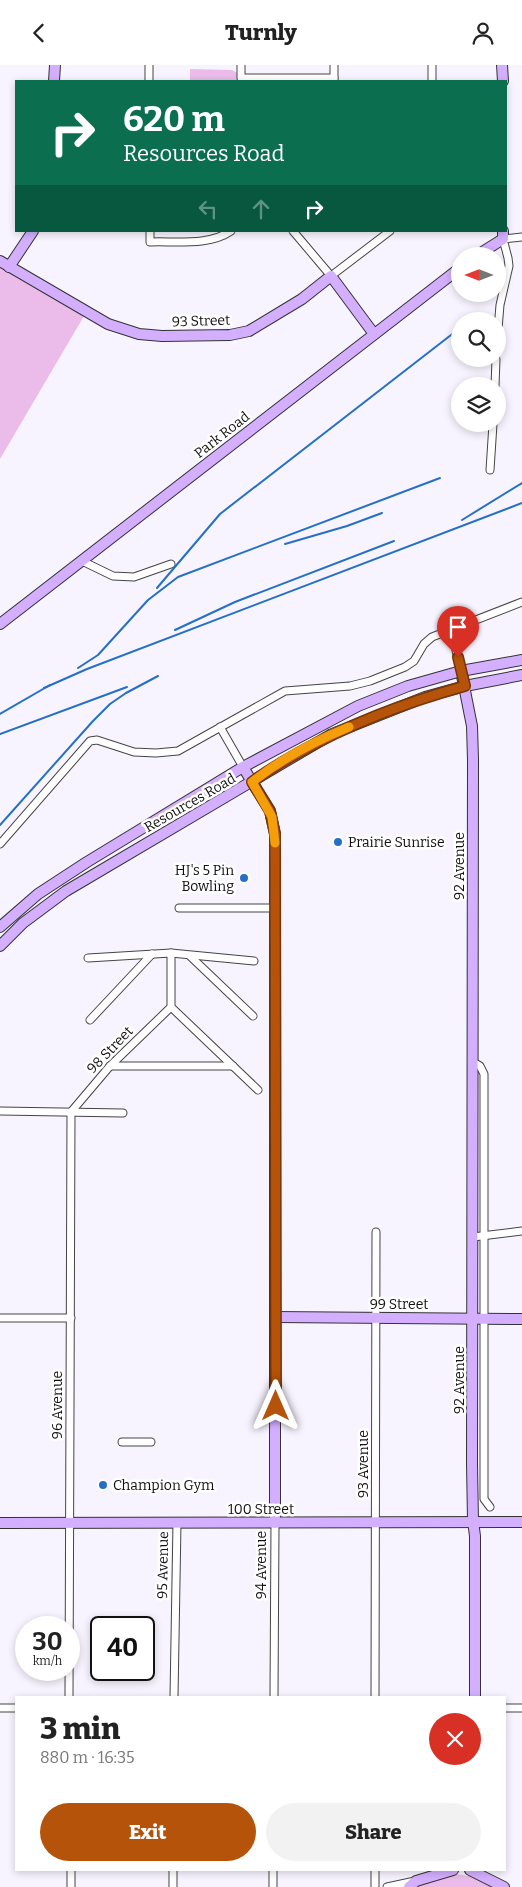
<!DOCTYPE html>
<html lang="en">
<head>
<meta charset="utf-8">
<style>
  :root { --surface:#fff; --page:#f2f2f2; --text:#222; --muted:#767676; --accent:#b45309 }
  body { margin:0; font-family:Bitter,serif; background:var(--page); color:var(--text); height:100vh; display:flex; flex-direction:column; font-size:19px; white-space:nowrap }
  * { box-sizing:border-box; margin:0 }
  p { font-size:16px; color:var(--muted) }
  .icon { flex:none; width:28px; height:28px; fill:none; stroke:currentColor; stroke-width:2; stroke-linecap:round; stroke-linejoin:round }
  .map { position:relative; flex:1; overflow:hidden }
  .side { position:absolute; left:15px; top:1631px; width:491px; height:175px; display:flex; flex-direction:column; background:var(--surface); border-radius:0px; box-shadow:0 2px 8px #0003 }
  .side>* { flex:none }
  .hud { position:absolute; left:15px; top:15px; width:492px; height:152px; border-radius:0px; box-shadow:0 2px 8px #0003; background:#0b6e4f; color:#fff; overflow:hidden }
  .needle { width:32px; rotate:270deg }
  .controls { position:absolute; left:451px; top:182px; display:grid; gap:10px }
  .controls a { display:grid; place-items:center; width:55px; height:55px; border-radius:50%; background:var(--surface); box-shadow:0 2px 8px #0003; font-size:25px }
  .speed { position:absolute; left:15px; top:1551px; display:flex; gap:10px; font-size:25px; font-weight:700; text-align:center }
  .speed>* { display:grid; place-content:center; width:65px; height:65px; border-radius:50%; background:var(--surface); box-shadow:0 2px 8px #0003; line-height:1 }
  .speed small { font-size:12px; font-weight:400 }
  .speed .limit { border:2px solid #111; border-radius:8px; background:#fff; color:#111 }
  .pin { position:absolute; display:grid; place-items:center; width:42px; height:42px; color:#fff; margin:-51px -21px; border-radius:50% 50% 50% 0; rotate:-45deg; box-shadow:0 0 5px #0007 }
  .pin .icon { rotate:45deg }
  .me { position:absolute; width:55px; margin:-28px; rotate:0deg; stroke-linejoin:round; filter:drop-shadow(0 0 4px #0008) }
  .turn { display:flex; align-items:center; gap:18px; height:105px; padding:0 25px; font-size:22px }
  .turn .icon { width:65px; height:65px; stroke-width:2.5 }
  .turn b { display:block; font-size:35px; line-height:42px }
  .lanes { display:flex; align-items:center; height:48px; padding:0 25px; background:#0003; justify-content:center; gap:25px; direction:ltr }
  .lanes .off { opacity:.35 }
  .round { display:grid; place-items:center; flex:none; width:52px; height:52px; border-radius:26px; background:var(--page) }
  .head { display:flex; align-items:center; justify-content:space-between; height:85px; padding:0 25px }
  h1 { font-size:30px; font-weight:800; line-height:38px }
  .cta { display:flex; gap:10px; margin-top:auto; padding:10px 25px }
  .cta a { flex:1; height:58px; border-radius:30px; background:var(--accent); color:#fff; font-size:20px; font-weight:800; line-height:58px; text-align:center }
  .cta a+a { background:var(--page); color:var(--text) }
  header { display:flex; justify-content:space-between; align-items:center; height:65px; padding:0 25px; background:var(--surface); font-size:22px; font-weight:800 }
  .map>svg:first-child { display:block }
  .green { fill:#ebbce9 }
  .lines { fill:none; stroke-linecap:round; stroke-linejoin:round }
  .street-casing { stroke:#444; stroke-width:9 }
  .secondary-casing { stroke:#333; stroke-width:12 }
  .street { stroke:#fff; stroke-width:7 }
  .secondary { stroke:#d4afff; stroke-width:10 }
  .rail { stroke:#2570c5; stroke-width:2 }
  .route-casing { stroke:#753606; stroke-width:12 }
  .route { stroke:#b45309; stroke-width:9 }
  .slow { stroke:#f59e0b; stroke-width:9 }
  .poi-dot { fill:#2570c5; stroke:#fff; stroke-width:2 }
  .labels { text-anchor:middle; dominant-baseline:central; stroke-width:5; stroke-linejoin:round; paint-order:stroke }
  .street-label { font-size:14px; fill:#111; stroke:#fff }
  .poi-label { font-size:14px; fill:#111; stroke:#fff; text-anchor:start }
</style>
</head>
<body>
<header><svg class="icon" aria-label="back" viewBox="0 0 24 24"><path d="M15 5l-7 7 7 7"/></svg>Turnly<svg class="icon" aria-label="person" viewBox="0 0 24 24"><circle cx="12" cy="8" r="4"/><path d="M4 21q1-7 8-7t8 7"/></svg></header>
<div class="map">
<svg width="522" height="1822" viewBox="0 0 522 1822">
  <rect width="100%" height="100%" fill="#f8f4ff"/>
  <g class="green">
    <polygon points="190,4 232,5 252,16 190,16"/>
    <polygon points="0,196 84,251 0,394"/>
    <polygon points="451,1808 474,1812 493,1822 416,1822 423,1816"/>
  </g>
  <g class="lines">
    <defs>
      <g id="street">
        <polyline points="149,0 149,16"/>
        <polyline points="241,0 241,13 334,13"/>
        <polyline points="334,16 334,0"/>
        <polyline points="432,16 432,0"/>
        <path d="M 150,166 L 150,177 C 176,176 209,181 231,166"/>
        <polyline points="293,166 331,211 390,166"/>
        <polyline points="498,264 500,240 509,201 508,193 503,174 522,172"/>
        <polyline points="495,321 496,294"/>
        <polyline points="490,405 493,359"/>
        <polyline points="82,496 113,511 134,512 171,499"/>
        <polyline points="451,565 461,606"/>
        <polyline points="220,662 243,702"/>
        <polyline points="0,779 90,676 97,675 134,687 156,688 178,686 285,626 350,621 370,616 405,602 414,596 424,579 432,572 522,537"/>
        <polyline points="179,843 275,843"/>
        <polyline points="171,888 171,942 258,1025"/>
        <polyline points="190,891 253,951"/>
        <polyline points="88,893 171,888 254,896"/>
        <polyline points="90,955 152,889"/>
        <polyline points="473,997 480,1001 484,1009 484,1434 490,1442"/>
        <polyline points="110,1001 233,1001"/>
        <polyline points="0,1046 123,1048"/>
        <polyline points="71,1047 110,1001 171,942"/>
        <polyline points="473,1172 522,1166"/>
        <polyline points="0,1253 71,1253"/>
        <polyline points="122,1377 151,1377"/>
        <polyline points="69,1632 71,1047"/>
        <polyline points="174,1632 177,1458"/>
        <polyline points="274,1632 275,1458"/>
        <polyline points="375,1632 376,1167"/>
        <polyline points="0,1643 16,1643"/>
        <polyline points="505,1643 522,1643"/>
        <polyline points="71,1805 71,1822"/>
        <polyline points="375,1805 375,1822"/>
        <polyline points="173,1822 173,1805"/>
        <polyline points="273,1822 273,1805"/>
        <polyline points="387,1822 415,1816"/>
      </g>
      <g id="secondary">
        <polyline points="502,0 503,16"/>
        <polyline points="54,16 55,0"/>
        <polyline points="476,191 503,174 503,166"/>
        <polyline points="0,196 108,259 139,269 162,271 230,270 249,266 302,234 331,211 374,269"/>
        <polyline points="9,202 33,166"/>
        <polyline points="0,559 460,203"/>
        <polyline points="461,606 472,661 473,695 472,1399 473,1456 475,1471 475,1632"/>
        <polyline points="243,702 270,746 275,769 275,1458"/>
        <polyline points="0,862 38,829 87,797 243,702 358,641 408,621 461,606 522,595"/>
        <polyline points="0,881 23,858 66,826 332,669 425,632 465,621 522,610"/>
        <polyline points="275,1252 522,1254"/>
        <polyline points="0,1458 522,1457"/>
        <polyline points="470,1805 504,1822"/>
        <polyline points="409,1822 416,1816 453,1805"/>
      </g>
    </defs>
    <use href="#street" class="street-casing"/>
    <use href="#secondary" class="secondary-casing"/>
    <use href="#street" class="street"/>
    <use href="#secondary" class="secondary"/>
    <g class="rail">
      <polyline points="462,455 522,418"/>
      <polyline points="285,479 347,461 382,448"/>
      <polyline points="157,523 220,449 460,263"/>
      <polyline points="175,565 235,537 394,476"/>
      <polyline points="78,603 98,590 148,535 178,512 440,413"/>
      <polyline points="44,623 87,604 522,438"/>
      <polyline points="0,649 50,620"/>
      <polyline points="0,669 127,622"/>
      <polyline points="0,760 93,656 110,639 126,628 158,611"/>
    </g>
  </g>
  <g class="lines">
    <defs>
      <path id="route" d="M 276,1341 L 275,769 L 270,746 L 252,717 C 267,706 282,697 298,688 C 351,658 407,637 465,621 L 458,592"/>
    </defs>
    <use href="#route" class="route-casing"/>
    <use href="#route" class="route"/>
    <path class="slow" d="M 275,778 L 272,752 L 252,717 C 280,695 317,675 349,662"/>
  </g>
  <g class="poi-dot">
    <circle cx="338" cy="777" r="5"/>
    <circle cx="244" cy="813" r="5"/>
    <circle cx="103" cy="1420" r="5"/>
  </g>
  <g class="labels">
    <g class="street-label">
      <text transform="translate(201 256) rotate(-2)">93 Street</text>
      <text transform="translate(222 370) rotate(-38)">Park Road</text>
      <text transform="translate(190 738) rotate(-30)">Resources Road</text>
      <text transform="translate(459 801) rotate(-90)">92 Avenue</text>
      <text transform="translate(110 985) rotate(-46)">98 Street</text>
      <text x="399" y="1239">99 Street</text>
      <text transform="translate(459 1315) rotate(-90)">92 Avenue</text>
      <text transform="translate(57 1340) rotate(-90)">96 Avenue</text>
      <text transform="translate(363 1399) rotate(-90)">93 Avenue</text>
      <text x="261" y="1444">100 Street</text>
      <text transform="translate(163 1500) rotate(-89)">95 Avenue</text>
      <text transform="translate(261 1500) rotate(-90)">94 Avenue</text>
    </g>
    <g class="poi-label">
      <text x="348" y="777">Prairie Sunrise</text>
      <text x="234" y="805" text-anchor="end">HJ's 5 Pin<tspan x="234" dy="16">Bowling</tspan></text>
      <text x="113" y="1420">Champion Gym</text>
    </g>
  </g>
</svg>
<div class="controls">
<a><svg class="needle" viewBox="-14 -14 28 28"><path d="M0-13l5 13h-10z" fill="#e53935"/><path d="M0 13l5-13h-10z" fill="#767676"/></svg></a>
<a><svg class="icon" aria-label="search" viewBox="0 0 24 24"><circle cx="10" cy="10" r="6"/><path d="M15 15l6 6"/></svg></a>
<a><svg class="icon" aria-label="layers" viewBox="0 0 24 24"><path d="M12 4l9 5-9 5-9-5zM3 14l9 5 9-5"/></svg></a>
</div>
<div class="speed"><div>30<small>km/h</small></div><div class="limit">40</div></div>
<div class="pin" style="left:458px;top:592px;background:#d93025"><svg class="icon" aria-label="arrive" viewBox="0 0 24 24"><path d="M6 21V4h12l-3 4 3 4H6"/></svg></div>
<svg class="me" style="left:276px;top:1341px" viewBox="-20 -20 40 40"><path d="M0-17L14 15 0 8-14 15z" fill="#b45309" stroke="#fff" stroke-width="4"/></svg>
<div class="hud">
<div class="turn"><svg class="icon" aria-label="right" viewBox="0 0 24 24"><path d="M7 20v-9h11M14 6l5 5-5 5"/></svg><div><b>620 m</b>Resources Road</div></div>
<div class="lanes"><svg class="icon off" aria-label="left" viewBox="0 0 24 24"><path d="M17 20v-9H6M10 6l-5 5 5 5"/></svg><svg class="icon off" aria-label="ahead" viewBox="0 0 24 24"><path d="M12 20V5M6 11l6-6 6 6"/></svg><svg class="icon" aria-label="right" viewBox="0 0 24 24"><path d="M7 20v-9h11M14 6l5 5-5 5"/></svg></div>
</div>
<section class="side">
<div class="head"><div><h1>3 min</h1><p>880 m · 16:35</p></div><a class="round" style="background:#d93025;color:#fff"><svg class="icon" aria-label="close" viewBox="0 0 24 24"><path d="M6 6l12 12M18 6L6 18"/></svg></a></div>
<div class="cta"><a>Exit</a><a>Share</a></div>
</section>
</div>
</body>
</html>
